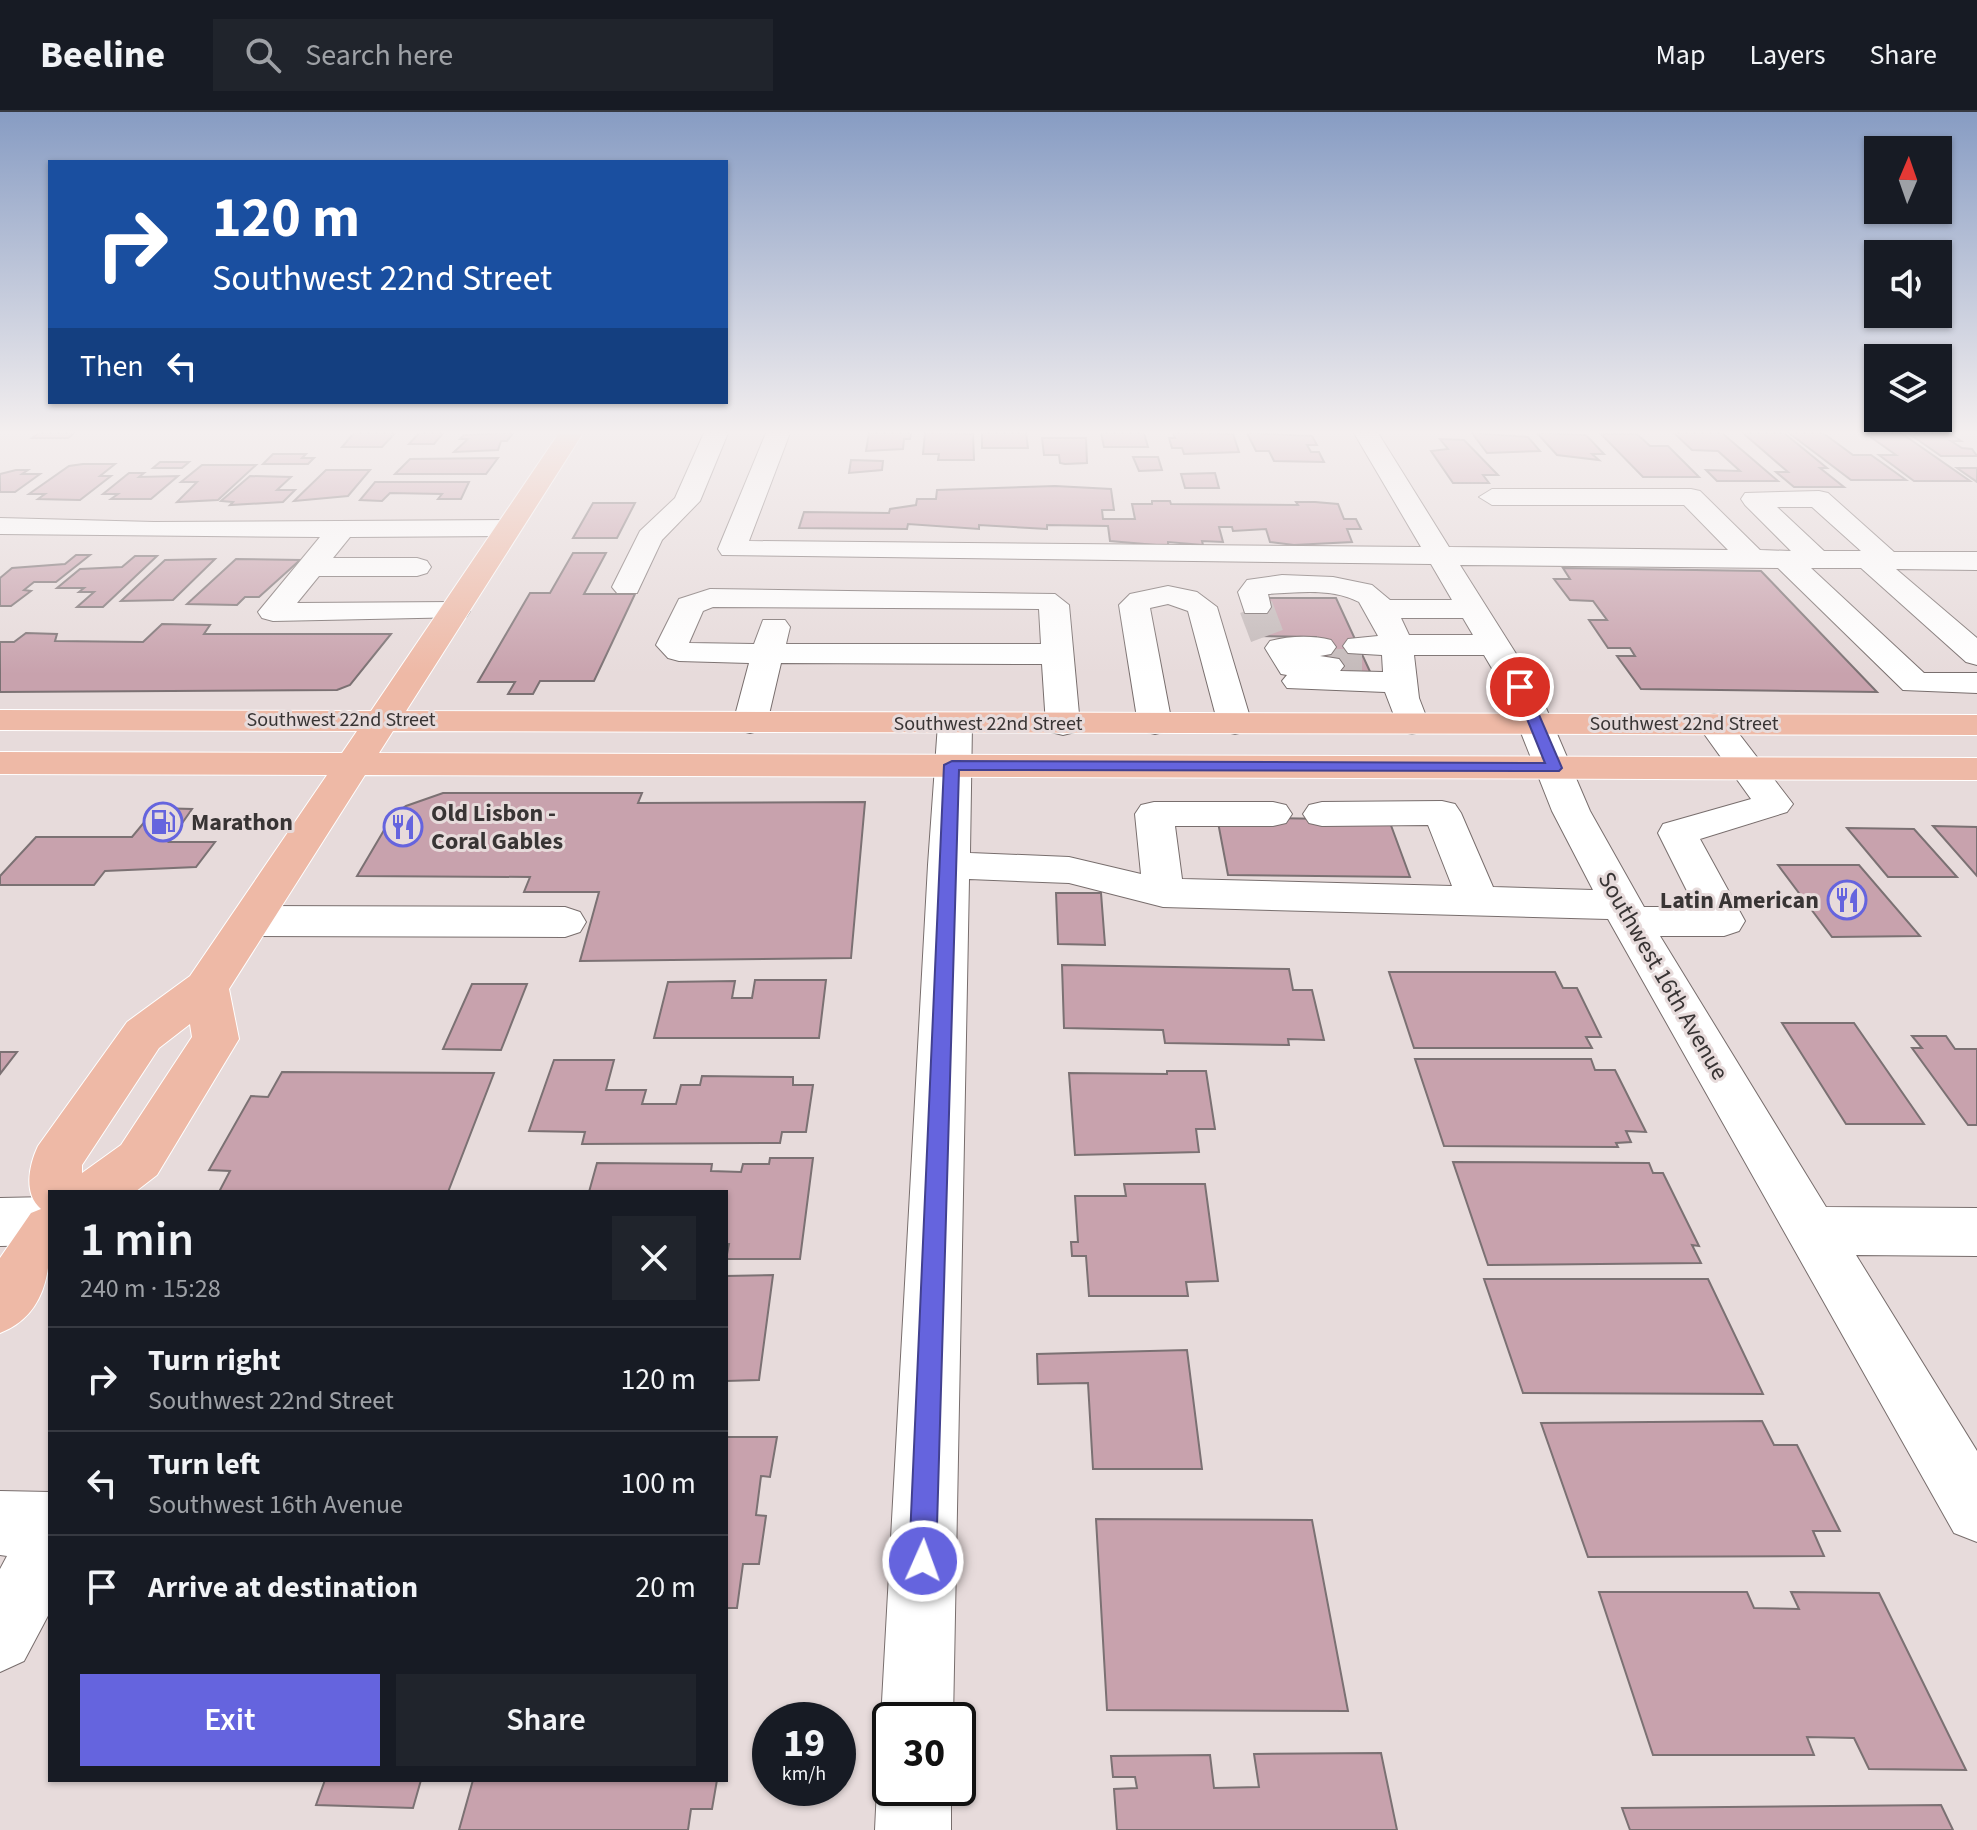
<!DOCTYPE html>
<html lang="en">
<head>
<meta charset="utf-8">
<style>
  :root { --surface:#171b24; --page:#20242c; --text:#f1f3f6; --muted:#9ea1a6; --line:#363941; --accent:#6564de }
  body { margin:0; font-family:"Source Sans 3",sans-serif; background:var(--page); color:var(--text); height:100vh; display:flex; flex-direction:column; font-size:30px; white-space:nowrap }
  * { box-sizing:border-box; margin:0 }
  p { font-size:26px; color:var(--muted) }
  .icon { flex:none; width:44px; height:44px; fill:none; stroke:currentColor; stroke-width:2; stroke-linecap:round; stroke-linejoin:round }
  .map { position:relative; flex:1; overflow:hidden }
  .details { position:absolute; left:48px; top:1078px; width:680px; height:592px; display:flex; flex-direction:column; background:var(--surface); border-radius:0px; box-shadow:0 2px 6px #0004 }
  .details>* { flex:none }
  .banner { position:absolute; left:48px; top:48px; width:680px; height:244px; border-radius:0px; box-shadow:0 2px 6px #0004; background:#1a4fa0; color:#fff; overflow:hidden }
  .needle { width:52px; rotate:2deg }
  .tools { position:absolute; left:1864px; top:24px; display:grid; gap:16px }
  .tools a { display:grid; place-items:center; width:88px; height:88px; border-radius:0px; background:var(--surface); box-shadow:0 2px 6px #0004; font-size:40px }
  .speed { position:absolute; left:752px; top:1590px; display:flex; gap:16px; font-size:40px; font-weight:700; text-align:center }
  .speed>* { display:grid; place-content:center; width:104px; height:104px; border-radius:50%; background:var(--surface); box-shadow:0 2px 6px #0004; line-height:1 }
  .speed small { font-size:20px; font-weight:400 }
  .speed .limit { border:4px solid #111; border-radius:12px; background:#fff; color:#111 }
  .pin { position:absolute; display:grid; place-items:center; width:68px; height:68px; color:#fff; margin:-34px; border:4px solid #fff; border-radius:50%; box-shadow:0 2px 8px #0007 }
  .me { position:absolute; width:88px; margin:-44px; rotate:2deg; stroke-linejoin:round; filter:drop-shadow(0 0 6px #0008) }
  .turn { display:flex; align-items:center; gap:28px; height:168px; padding:0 32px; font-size:36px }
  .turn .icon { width:104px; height:104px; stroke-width:2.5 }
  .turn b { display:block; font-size:56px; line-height:68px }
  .then { display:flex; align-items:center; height:76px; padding:0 32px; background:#0003; gap:16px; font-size:30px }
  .round { display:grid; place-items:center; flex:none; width:84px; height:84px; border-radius:0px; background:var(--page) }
  .head { display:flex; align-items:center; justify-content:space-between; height:136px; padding:0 32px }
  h1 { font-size:48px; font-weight:600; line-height:60px }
  .action { display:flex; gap:16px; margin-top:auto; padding:16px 32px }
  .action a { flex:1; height:92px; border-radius:0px; background:var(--accent); color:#fff; font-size:32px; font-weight:600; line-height:92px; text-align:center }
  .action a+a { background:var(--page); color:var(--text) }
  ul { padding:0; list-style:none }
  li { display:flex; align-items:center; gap:24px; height:104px; padding:0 32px; border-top:2px solid var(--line) }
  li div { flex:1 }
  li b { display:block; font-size:30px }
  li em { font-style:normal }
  header { display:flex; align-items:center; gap:48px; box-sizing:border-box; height:112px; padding:0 40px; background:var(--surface); border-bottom:2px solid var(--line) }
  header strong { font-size:38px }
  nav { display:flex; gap:44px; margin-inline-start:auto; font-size:28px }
  .search { width:560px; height:72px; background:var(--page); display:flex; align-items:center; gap:20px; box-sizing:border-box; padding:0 28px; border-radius:0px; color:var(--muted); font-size:30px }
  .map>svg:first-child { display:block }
  .building { fill:#c8a2ad; stroke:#7b7173; stroke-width:2 }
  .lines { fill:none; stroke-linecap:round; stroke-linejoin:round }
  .minor-tunnel { stroke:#c4baba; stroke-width:34; stroke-dasharray:34 17; stroke-linecap:butt }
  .minor-casing { stroke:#786e6d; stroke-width:2 }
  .major-casing { stroke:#fff; stroke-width:2 }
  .minor { fill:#fff; fill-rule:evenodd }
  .major { fill:#eeb9a6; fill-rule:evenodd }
  .route { fill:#6564de; stroke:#424190; stroke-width:2 }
  .labels { text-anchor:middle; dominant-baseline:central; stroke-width:6; stroke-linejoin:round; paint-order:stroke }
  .far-street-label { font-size:20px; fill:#383434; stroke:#e7dbdb }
  .poi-label { font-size:24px; font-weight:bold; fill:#383434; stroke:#e7dbdb; text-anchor:start }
  .street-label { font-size:24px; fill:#383434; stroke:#e7dbdb }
</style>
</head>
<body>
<header>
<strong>Beeline</strong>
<div class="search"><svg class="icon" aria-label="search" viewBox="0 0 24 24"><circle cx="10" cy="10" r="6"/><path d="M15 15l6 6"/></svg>Search here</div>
<nav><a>Map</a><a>Layers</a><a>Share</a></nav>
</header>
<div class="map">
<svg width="1977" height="1718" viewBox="0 0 1977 1718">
  <rect width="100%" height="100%" fill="#e7dbdb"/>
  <g class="building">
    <polygon points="39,321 74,321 68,326 32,326"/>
    <polygon points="395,321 382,335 342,335 354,321"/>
    <polygon points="419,321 443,321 434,332 409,332"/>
    <polygon points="513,321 507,329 501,329 498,338 454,340 468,327 460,327 464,323"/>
    <polygon points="869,321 911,321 910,327 904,327 903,337 866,339"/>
    <polygon points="925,321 973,322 974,348 938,348 939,342 923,342"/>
    <polygon points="982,321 1026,321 1028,336 982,336"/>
    <polygon points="1101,321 1144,321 1148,335 1104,335"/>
    <polygon points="1173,321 1233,322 1239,340 1184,342 1182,336 1172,336 1169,326 1175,326"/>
    <polygon points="1247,321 1312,324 1317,333 1307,333 1311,340 1319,340 1324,350 1274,349 1269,339 1256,339"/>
    <polygon points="1472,321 1528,325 1540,339 1487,341"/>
    <polygon points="1537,321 1586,323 1604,342 1592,342 1599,348 1557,343"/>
    <polygon points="1674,321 1722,321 1778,369 1717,369 1706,358 1740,359 1718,339 1692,338"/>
    <polygon points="1743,321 1784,321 1827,356 1820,356 1844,375 1794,375 1776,360 1788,360"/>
    <polygon points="1789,321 1823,321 1853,343 1871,343 1906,368 1851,368"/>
    <polygon points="1865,321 1901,321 1970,369 1914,369 1879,343 1896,343"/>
    <polygon points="1916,321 1949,321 1961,329 1951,329 1962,336 1972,337 1977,344 1941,344 1911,323 1919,323"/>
    <polygon points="1601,322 1637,322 1650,334 1668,334 1699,365 1643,365"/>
    <polygon points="1042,326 1086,326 1087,351 1065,352 1060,351 1059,343 1044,343"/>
    <polygon points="1440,327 1464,328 1498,363 1483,363 1489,371 1453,371 1431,339 1448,337"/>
    <polygon points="273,342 306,342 302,346 314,346 308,352 263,352"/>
    <polygon points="1133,345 1158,345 1162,358 1139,359"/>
    <polygon points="498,346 486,362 395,362 410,347"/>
    <polygon points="851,348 883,349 882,358 849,361"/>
    <polygon points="160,350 189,350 182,356 153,356"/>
    <polygon points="83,352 115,352 100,364 111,364 80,388 38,387 45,382 29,382 69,354"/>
    <polygon points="202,353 256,353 218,388 177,390 197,370 181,370"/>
    <polygon points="1957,356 1977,356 1977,370"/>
    <polygon points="16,358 28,358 22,362 40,362 15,380 0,380 0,362"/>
    <polygon points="326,358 370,358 348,384 294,389"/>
    <polygon points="129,361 144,361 139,365 178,364 151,387 111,387 118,382 103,382"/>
    <polygon points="1215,361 1219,376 1185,376 1181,362"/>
    <polygon points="250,364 291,365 277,378 295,378 283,390 230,393 233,390 221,389"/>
    <polygon points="375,370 469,370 461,387 438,387 442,382 390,381 382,389 360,388"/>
    <polygon points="1055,374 1111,377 1114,398 1102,398 1103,407 1135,407 1132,392 1152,392 1152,389 1170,389 1171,392 1298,393 1296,390 1315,390 1338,392 1344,407 1356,407 1361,417 1347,417 1352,430 1294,433 1270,430 1266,417 1233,419 1232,415 1219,415 1223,430 1202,429 1203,433 1168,430 1168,434 1110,429 1108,414 1047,413 1047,417 979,413 979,417 908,412 907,417 799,416 804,400 889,401 890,397 916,393 917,387 936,387 937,378"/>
    <polygon points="593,391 635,391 617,426 573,426"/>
    <polygon points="573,441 606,441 584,482 635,482 594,569 540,569 533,582 508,582 515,570 478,570 530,481 550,481"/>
    <polygon points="76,443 90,443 56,470 34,470 24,478 31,479 11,494 0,494 0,466 12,456 65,452"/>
    <polygon points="135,444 157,444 103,495 77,495 94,480 79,480 84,476 57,476 80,457 122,455"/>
    <polygon points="215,447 173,488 121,489 165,448"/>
    <polygon points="236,447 300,448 259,485 245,485 237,493 187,492"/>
    <polygon points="1563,456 1761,459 1877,580 1641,577 1617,544 1635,544 1630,536 1608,536 1589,508 1607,508 1593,489 1570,488 1554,467 1570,467"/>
    <polygon points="1265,486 1336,486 1373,566 1332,566 1316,525 1257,524 1248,495"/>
    <polygon points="162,512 210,513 204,522 391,522 350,573 337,578 0,580 0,530 14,530 26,521 57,522 55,529 143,530"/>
    <polygon points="443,681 642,681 638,691 865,690 851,846 580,849 599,780 524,780 530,765 357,764 393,703 406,694"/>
    <polygon points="156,696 192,697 169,730 215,730 196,755 105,759 94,773 0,773 0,764 36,725 132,725"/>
    <polygon points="1217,705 1389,708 1410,765 1228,763"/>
    <polygon points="1933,714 1977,715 1977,764"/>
    <polygon points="1847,716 1914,717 1957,765 1888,765"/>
    <polygon points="1778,753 1859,753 1920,824 1832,825"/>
    <polygon points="1056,781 1101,781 1105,833 1058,832"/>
    <polygon points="1062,853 1289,857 1293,878 1312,878 1324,928 1288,927 1289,933 1165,931 1163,918 1064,916"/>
    <polygon points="1389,860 1555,860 1563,876 1577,876 1601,925 1586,925 1592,936 1414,936"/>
    <polygon points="755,868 826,868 819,926 654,926 668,870 735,869 732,886 752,886"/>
    <polygon points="472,872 527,872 501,938 443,937"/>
    <polygon points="1782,911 1854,911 1924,1012 1846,1012"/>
    <polygon points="1912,924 1946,924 1955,937 1977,937 1977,1013 1968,1013 1912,936 1922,936"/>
    <polygon points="0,940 17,940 0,962"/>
    <polygon points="1415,947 1591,947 1595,958 1615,958 1646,1020 1626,1019 1631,1030 1616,1031 1618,1035 1444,1034"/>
    <polygon points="554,948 614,948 606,978 646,978 642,992 676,992 681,973 700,973 702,964 793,965 793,973 813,973 806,1020 782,1020 780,1031 582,1032 585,1020 529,1019"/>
    <polygon points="1167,959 1206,959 1215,1017 1196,1017 1199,1040 1075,1043 1069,961 1167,962"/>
    <polygon points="282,960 494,961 448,1080 219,1080 230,1059 209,1058 251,984 268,985"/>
    <polygon points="770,1046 813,1046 800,1147 726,1147 729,1132 726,1132 726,1080 589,1080 597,1051 712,1052 711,1059 741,1060 743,1052 769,1052"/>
    <polygon points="1453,1050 1649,1051 1653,1061 1663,1061 1699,1134 1692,1133 1701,1151 1488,1153"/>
    <polygon points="1124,1072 1205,1072 1218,1169 1186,1170 1188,1184 1089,1184 1086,1144 1072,1144 1071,1130 1078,1130 1075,1084 1126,1084"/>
    <polygon points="773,1163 759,1268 726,1269 726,1164"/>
    <polygon points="1484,1167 1708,1167 1763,1282 1523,1281"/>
    <polygon points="1187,1238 1202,1357 1093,1357 1088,1271 1038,1272 1037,1242"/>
    <polygon points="1762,1309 1774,1333 1797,1333 1840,1419 1813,1419 1824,1444 1588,1445 1541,1311"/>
    <polygon points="726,1325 777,1325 770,1365 761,1364 756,1403 766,1404 759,1452 743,1452 737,1496 726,1496"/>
    <polygon points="1096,1407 1312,1408 1348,1599 1107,1598"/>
    <polygon points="1599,1480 1747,1480 1754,1496 1799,1497 1791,1480 1879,1481 1966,1658 1869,1657 1854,1626 1807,1625 1814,1643 1653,1643"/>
    <polygon points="1381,1641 1397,1718 1117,1718 1114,1677 1137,1676 1135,1665 1113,1665 1111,1644 1210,1643 1214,1676 1259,1675 1254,1642"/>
    <polygon points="325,1668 421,1668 413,1696 316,1693"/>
    <polygon points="473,1668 717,1668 712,1697 691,1697 688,1718 459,1718"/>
    <polygon points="1941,1693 1953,1718 1630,1718 1622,1696"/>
  </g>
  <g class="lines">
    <g class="minor-tunnel">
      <polyline points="1256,495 1267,524"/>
      <polyline points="1328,554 1368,554"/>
    </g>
    <defs>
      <g id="minor">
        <polygon points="704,321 728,321 700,389 662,428 637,481 617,481 612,475 640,419 675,386"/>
        <path d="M 766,321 L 790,321 L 749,429 L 1421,435 L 1354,321 L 1378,321 L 1449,435 L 1728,438 L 1684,393 L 1492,393 L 1479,385 L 1492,377 L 1691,377 L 1700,379 L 1760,438 L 1791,439 L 1745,393 L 1741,387 L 1745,381 L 1819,379 L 1828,381 L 1894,440 L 1977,440 L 1977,458 L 1896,457 L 1977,526 L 1977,553 L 1966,550 L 1861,456 L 1811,456 L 1924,561 L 1977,561 L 1977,581 L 1903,578 L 1778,456 L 1460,453 L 1537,575 L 1590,699 L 1644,795 L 1695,795 L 1658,721 L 1663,712 L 1751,687 L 1697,612 L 1702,605 L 1714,602 L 1726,605 L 1793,692 L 1787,700 L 1700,727 L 1745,809 L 1739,819 L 1724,824 L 1660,824 L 1826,1095 L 1977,1096 L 1977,1144 L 1856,1143 L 1977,1339 L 1977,1430 L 1954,1421 L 1608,807 L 1163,795 L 1069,771 L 969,767 L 953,1608 L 890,1608 L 890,1630 L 881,1608 L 928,753 L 938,612 L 943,605 L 955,602 L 967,605 L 972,612 L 970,741 L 1069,745 L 1141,762 L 1135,702 L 1141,693 L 1154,690 L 1273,690 L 1286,693 L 1292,702 L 1286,711 L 1273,714 L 1175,714 L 1182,767 L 1452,774 L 1428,713 L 1322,714 L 1309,711 L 1303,702 L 1309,693 L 1322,690 L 1442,689 L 1455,692 L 1461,701 L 1493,775 L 1593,778 L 1552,699 L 1503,575 L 1484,543 L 1414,543 L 1419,586 L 1429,612 L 1424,619 L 1412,622 L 1400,619 L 1385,580 L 1287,576 L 1282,569 L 1287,563 L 1281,562 L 1265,536 L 1270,529 C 1289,524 1312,523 1331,528 L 1336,535 L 1331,542 L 1320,544 L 1339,547 L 1344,554 L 1340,559 L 1383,560 L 1382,543 L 1348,541 L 1343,534 L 1348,527 L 1378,524 L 1359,490 C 1334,476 1297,480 1268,482 L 1271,495 L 1267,501 L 1245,501 L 1238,480 L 1247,468 L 1282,463 L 1333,465 L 1372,473 L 1390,488 L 1452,488 L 1431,452 L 722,443 L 718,437 ZM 1777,395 L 1812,395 L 1861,439 L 1824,439 ZM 1401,506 L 1463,506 L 1473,523 L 1409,523 Z"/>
        <polygon points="0,406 154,410 508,408 518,410 522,416 518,422 508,424 350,425 333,446 417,446 427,449 431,455 427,461 417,464 319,464 297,491 455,490 466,493 470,499 466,505 273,509 262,506 258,500 320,425 0,422"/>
        <polygon points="1168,474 1197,480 1217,495 1252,612 1247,619 1235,622 1223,619 1218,612 1188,499 1168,492 1150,496 1172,612 1167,619 1155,622 1143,619 1138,612 1119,493 1130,482"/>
        <path d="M 710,477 L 1055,482 L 1069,493 L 1080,613 L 1075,620 L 1063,623 L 1051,620 L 1046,613 L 1042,552 L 781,551 L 767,611 L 762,618 L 750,621 L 738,618 L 733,611 L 749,551 L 679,549 L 668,546 L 656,533 L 679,487 ZM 713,495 L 1039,497 L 1041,532 L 786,532 L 790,515 L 785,508 L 763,508 L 754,532 L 689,531 L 703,499 Z"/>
        <polygon points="251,794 565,795 580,800 586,810 580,820 565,825 251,824 236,819 230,809 236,799"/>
        <polygon points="50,1085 50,1133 0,1134 0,1086"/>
        <polygon points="0,1379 50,1380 50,1500 24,1549 0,1560 0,1457 7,1444 0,1443"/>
        <polygon points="890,1649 890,1676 951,1676 951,1718 875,1718 877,1676"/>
      </g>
      <path id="major" d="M 559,321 L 583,321 L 406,599 L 1977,603 L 1977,623 L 393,619 L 379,641 L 1977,646 L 1977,668 L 365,663 L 229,877 L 239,927 L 157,1063 L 135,1080 L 50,1080 C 50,1132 59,1198 0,1221 L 0,1146 L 31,1101 L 41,1097 C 23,1082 29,1053 38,1034 L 127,910 L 190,864 L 327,663 L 0,662 L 0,640 L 342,641 L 357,619 L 0,618 L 0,598 L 371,599 ZM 190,912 L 192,925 L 121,1033 L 82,1061 L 82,1053 L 159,936 Z"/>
    </defs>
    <use href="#minor" class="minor-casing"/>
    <use href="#major" class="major-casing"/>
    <use href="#minor" class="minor"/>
    <use href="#major" class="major"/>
  </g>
  <linearGradient id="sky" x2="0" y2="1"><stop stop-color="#879cc3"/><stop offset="0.57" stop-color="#f4efef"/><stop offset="1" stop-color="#f4efef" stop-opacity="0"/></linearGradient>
  <rect width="1977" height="562" fill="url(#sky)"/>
  <polygon class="route" points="1520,571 1527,575 1562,656 1559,659 959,658 936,1449 932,1458 923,1462 913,1458 909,1449 944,653 952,649 1545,651 1514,575"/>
  <defs>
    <symbol id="fuel-ring" viewBox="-11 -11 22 22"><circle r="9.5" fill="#e7dbdb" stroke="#6564de" stroke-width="1.5"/><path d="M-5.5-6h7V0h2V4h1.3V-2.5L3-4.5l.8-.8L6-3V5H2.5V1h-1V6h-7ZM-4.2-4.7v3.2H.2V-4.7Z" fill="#6564de"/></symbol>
    <symbol id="restaurant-ring" viewBox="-11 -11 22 22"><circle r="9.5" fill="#e7dbdb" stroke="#6564de" stroke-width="1.5"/><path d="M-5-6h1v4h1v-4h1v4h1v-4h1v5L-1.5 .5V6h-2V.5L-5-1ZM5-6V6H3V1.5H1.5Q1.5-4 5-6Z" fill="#6564de"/></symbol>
  </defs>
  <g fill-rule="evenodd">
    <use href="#fuel-ring" x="141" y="688" width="44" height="44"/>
    <use href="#restaurant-ring" x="381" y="693" width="44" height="44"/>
    <use href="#restaurant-ring" x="1825" y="766" width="44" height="44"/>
  </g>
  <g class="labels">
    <g class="far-street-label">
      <text x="341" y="608">Southwest 22nd Street</text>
      <text x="988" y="612">Southwest 22nd Street</text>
      <text x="1684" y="612">Southwest 22nd Street</text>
    </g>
    <g class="poi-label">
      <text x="431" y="701">Old Lisbon -<tspan x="431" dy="28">Coral Gables</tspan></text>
      <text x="191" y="710">Marathon</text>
      <text x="1819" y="788" text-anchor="end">Latin American</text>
    </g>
    <g class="street-label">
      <text transform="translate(1663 864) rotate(60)">Southwest 16th Avenue</text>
    </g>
  </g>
</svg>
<div class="tools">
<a><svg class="needle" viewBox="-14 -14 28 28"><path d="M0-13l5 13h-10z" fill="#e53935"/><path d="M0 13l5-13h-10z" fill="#9ea1a6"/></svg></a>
<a><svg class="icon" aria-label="sound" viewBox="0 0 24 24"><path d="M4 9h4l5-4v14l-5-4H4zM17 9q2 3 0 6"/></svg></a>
<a><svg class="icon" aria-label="layers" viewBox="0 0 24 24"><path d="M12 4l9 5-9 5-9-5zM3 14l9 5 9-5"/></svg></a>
</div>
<div class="speed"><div>19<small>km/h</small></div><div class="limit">30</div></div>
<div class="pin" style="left:1520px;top:575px;background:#d93025"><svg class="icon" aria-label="arrive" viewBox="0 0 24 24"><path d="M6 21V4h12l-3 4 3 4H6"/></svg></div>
<svg class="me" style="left:923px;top:1449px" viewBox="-20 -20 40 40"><circle r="17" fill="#6564de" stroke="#fff" stroke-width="3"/><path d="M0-11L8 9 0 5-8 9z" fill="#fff"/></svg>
<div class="banner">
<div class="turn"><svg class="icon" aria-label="right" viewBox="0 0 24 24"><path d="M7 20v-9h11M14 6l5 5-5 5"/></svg><div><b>120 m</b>Southwest 22nd Street</div></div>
<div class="then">Then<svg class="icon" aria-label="left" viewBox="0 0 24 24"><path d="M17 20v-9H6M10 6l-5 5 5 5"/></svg></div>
</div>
<section class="details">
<div class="head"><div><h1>1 min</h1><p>240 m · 15:28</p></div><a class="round"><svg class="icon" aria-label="close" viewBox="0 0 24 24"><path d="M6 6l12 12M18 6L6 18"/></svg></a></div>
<ul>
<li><svg class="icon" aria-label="right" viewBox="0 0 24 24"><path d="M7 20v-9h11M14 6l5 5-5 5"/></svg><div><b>Turn right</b><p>Southwest 22nd Street</p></div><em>120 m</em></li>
<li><svg class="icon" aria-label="left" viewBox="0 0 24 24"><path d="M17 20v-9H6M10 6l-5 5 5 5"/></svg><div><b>Turn left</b><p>Southwest 16th Avenue</p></div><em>100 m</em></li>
<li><svg class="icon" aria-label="arrive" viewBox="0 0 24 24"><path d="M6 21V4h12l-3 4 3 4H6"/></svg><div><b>Arrive at destination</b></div><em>20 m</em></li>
</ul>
<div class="action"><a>Exit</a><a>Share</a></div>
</section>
</div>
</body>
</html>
